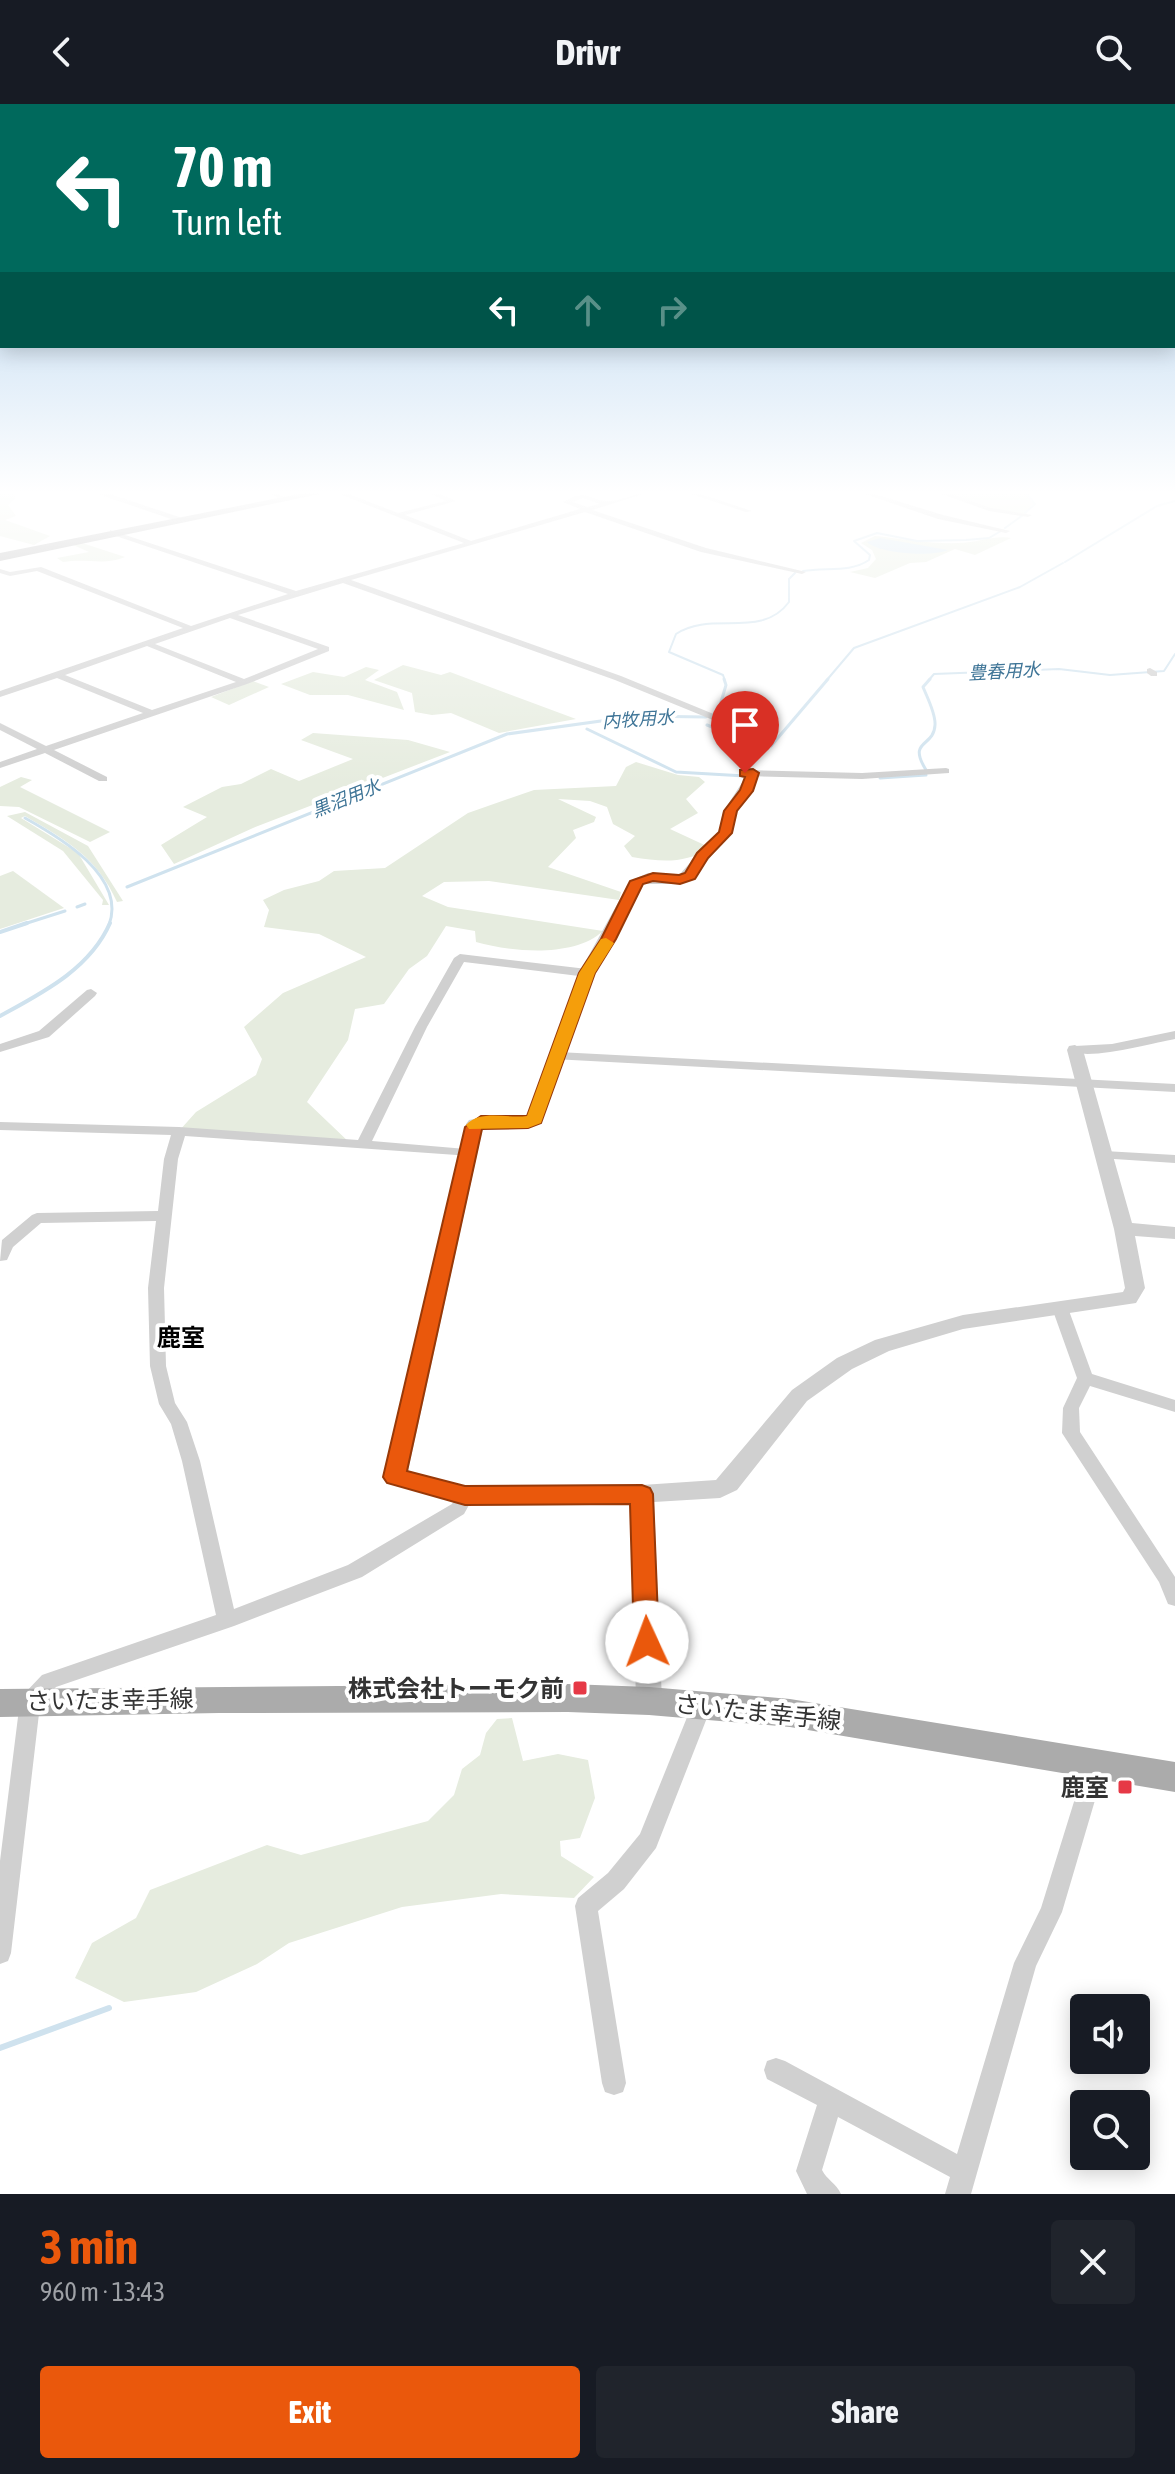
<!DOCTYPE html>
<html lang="en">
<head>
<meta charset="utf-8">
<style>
  :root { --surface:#171b24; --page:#20242c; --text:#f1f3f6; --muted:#9ea1a6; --accent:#ea580c }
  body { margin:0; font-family:"Asap Condensed","Noto Sans JP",sans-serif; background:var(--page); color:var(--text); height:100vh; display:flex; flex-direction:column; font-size:30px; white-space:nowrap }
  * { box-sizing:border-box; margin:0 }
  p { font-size:26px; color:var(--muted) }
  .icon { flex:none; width:44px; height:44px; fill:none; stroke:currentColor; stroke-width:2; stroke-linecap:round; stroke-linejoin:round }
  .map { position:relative; height:2090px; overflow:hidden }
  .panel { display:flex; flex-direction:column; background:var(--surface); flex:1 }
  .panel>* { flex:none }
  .top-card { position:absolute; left:0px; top:0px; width:1176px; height:244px; box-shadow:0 4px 20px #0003; background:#00695c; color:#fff; overflow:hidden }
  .fabs { position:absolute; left:1070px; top:1890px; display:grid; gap:16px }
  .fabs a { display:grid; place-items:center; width:80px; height:80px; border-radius:8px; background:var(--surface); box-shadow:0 4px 20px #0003; font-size:40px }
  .pin { position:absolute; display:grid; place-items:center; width:68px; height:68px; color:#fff; margin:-82px -34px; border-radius:50% 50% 50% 0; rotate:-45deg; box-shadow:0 0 8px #0007 }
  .pin .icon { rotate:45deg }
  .me { position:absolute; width:88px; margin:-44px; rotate:358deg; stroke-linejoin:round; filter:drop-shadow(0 0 6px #0008) }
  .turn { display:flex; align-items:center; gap:28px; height:168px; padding:0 40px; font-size:36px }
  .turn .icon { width:104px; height:104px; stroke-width:2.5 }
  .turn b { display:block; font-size:56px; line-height:68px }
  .lanes { display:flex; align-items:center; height:76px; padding:0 40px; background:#0003; justify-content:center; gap:40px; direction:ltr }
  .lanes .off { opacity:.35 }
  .round { display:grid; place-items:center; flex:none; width:84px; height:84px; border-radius:8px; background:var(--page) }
  .overview { display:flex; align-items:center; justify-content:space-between; height:136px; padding:0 40px }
  h1 { font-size:48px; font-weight:700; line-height:60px; color:var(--accent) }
  .primary-button { display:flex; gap:16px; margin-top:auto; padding:16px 40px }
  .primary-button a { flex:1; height:92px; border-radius:8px; background:var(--accent); color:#fff; font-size:32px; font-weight:700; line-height:92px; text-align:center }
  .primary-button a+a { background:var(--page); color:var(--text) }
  header { display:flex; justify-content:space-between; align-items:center; height:104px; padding:0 40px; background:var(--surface); font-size:36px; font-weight:700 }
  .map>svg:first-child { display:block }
  .green { fill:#e6ecdf }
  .water { fill:#cfe2ee }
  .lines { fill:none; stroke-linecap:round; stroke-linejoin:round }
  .stream-far3 { stroke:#cfe2ee; stroke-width:2 }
  .stream-far2 { stroke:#cfe2ee; stroke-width:3 }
  .stream-far1 { stroke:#cfe2ee; stroke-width:4 }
  .stream { stroke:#cfe2ee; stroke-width:6 }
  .minor { fill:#d0d0d0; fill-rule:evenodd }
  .tertiary { fill:#d0d0d0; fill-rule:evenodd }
  .primary { fill:#ababab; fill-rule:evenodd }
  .route { fill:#ea580c; stroke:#983908; stroke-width:2 }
  .slow { fill:#f59e0b }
  .poi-dot { fill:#e63946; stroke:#fff; stroke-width:3 }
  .labels { text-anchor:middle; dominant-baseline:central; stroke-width:8; stroke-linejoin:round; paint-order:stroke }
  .far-water-label { font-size:18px; font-style:italic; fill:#3f7597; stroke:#fff }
  .quarter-label { font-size:24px; font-weight:bold; fill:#000; stroke:#fff }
  .near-poi-label { font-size:24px; font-weight:bold; fill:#333; stroke:#fff; text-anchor:end }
  .near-street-label { font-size:24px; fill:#333; stroke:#fff }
</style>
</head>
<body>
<header><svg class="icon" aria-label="back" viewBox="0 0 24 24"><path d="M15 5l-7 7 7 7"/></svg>Drivr<svg class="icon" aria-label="search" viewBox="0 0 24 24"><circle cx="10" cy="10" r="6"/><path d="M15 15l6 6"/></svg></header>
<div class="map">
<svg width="1175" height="2090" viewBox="0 0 1175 2090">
  <rect width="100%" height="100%" fill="#fff"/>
  <g class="green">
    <polygon points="0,389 15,389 15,394 8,401 16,412 5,416 50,432 34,441 0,432"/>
    <polygon points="945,389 1025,389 1033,399 1026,410 1002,407"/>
    <path d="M 875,432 C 903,435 930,440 959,439 C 976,439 995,431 1011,434 L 975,451 L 955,445 L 926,458 L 910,459 L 875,474 L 850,468 L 868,464 L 876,455 L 872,446 L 861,439 Z"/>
    <path d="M 79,438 L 125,453 C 103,462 88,454 63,458 L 57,454 L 89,448 L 71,440 Z"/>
    <polygon points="403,561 441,571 450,568 576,615 499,629 451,609 432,611 415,608 412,589 374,576"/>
    <polygon points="366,563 379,566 365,576 397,588 404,606 348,591 310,591 281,580 313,568 344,573"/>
    <polygon points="253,577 269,583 229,601 211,593"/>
    <polygon points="313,629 408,636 450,648 253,724 174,760 161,741 207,713 183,703 222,683 241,680 271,665 299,677 353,655 301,636"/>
    <path d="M 636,658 L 678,671 L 699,673 L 705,678 L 686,695 L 698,709 L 670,725 L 711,744 C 683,760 663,758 632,753 L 624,742 L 635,732 L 613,720 L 607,703 L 590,697 L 558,695 L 596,713 L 594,718 L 573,726 L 576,734 L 548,763 L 621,788 L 619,796 L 489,777 L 444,778 L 422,792 L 448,803 L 603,827 C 574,854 512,848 476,838 L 475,827 L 446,822 L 427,852 L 409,865 L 384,900 L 355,905 L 348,936 L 307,998 L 351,1040 L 179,1027 L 196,1008 L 256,971 L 262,955 L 244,923 L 283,889 L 366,853 L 319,830 L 264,823 L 269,806 L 263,796 L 284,786 L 319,777 L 334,767 L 385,764 L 468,709 L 534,686 L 616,682 L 626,663 Z"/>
    <polygon points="21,673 32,676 20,683 110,728 90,738 19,703 0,702 0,683"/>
    <path d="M 25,708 L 88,742 L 123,797 L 117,798 C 97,753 66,736 25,712 L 21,714 L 78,749 L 109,801 L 102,801 L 103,796 L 63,747 L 7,712 Z"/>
    <polygon points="13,767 64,804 0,825 0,772"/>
    <polygon points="512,1614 523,1657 558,1650 588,1656 595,1694 580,1734 560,1737 561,1752 594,1773 574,1794 501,1790 402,1803 289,1839 257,1860 196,1888 124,1898 75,1874 92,1839 136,1814 150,1786 267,1741 301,1751 428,1717 454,1691 462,1665 480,1651 486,1629 497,1615"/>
  </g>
  <path class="water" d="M 880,434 L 948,446 C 932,453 880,450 867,438 Z"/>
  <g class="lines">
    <g class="stream-far3">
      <polyline points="1025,409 1035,400 1026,389"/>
      <polyline points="1005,424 1023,411"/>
      <polyline points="1065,458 1157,402 1175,397"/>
      <path d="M 803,467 C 826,463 850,469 869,456 L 870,451 L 854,437 L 877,429 L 917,437 L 966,436 L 989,434 L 1001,427"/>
      <path d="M 725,577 L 723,571 L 669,548 L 676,530 C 711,506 761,536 789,498 L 789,475 L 795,469"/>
      <polyline points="826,577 854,544 1020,483 1063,459"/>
      <polyline points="928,577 934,570 1059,565 1110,571 1164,567 1175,550"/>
    </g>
    <g class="stream-far2">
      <polyline points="714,610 718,608 726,581 724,575"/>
      <polyline points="707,621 764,643"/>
      <polyline points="587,625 676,668 745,672"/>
      <polyline points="771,642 828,575"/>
      <path d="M 926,666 C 907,635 934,644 935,621 C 936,610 927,593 923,583 L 930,575"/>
      <polyline points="880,674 926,671"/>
      <path d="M 25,714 C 59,733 127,772 109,821"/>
      <polyline points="127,783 507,630 637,612 706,613"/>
      <polyline points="77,803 85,800"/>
      <polyline points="21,821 65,807"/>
    </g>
    <g class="stream-far1">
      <polyline points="0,828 27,819"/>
      <path d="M 0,912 C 42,889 90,865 110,819"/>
    </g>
    <polyline class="stream" points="0,1944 109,1904"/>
    <g class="minor">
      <polygon points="269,389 277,389 287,395 282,396"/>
      <path d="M 337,389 L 346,389 L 398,409 L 446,397 L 429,389 L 438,389 L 456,397 L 405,411 L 471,437 L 580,405 L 563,398 C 590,383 586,397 607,397 C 621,398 633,389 647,389 L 592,406 L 706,444 L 806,468 L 802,470 L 701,448 L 585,408 L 351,476 L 621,572 L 716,611 L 716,615 L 713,616 L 615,576 L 343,479 L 238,511 L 329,543 L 329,547 L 247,580 L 54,646 L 107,673 L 107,677 L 99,677 L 45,649 L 0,664 L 0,658 L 37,645 L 0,626 L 0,619 L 46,642 L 143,609 L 57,574 L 0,593 L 0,587 L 183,524 L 37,467 L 10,472 L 0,469 L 0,465 L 10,468 L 41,463 L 191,522 L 288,490 L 110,430 L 110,426 L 296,487 L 464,439 ZM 583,394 L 600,400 L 587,403 L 573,398 ZM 230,514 L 318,545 L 244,575 L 155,540 ZM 147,542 L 236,578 L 152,606 L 65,571 Z"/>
      <polygon points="688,389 697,389 752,407 746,408"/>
      <polygon points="862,389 871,389 943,411 1010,427 1006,429 938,415"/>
      <polygon points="939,389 948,389 992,404 1032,411 1028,413 989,407"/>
      <polygon points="1150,564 1157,568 1157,572 1151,572 1147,569 1147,565"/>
      <polygon points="946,664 949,665 949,669 862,675 745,672 740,669 745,666 862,669"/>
      <polygon points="460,850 587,865 593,869 587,873 464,858 427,923 372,1037 466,1045 473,1049 471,1052 185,1032 178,1055 164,1184 166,1262 175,1299 187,1318 200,1357 234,1505 348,1461 452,1400 459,1387 465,1385 471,1387 474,1392 464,1410 362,1473 234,1522 56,1583 40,1601 11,1849 8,1857 0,1860 0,1757 20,1597 23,1591 42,1571 216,1511 182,1357 171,1320 159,1300 150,1262 148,1184 156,1117 41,1119 13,1143 7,1156 0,1157 2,1136 32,1111 37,1109 158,1107 164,1055 171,1031 0,1026 0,1018 179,1023 358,1036 415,923 454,854"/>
      <polygon points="91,885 97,889 95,892 49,933 0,948 0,940 39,927 87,886"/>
      <path d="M 1175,927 L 1175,935 C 1153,939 1085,958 1069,946 L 1075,942 L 1112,940 Z"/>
      <polygon points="558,948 1175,980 1175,988 553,955 552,952"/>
      <polygon points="1104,1047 1175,1051 1175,1059 1099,1054 1097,1051 1099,1048"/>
      <polygon points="1060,1198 1066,1200 1068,1204 1092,1270 1175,1296 1175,1308 1090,1282 1079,1304 1080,1328 1175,1473 1175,1502 1168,1500 1159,1478 1062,1329 1063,1304 1077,1274 1052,1204 1054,1200"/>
      <polygon points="702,1592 709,1595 712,1601 656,1744 624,1785 598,1807 626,1979 623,1988 614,1991 605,1988 602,1979 575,1802 578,1794 608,1769 640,1730 692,1601 695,1595"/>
      <path d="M 1096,1649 L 1103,1652 L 1106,1659 L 1062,1808 L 1036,1862 L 971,2090 L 945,2090 L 950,2073 L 838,2013 L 822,2066 C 827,2076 836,2079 841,2090 L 807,2090 L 796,2067 L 817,2001 L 767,1975 L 764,1966 L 767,1957 L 776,1954 L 785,1957 L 957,2050 L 1014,1859 L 1041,1804 L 1086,1659 L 1089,1652 Z"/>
    </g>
    <g class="tertiary">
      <polygon points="95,389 107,389 185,415 177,417"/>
      <polygon points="750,673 756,677 737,708 733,727 694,772 680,780 643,780 595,869 541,1019 520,1024 483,1023 408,1367 465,1383 642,1381 716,1376 792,1286 837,1254 875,1236 963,1211 1123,1188 1125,1184 1114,1125 1067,946 1069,942 1075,941 1083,946 1132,1119 1175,1123 1175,1135 1135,1132 1145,1184 1136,1199 963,1225 889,1247 852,1265 807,1297 737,1386 720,1394 654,1398 662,1597 658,1605 649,1609 640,1605 636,1597 631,1399 465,1401 387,1379 384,1373 466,1020 469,1016 490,1012 527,1012 579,869 630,777 648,769 679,771 719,727 723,708 745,674"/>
    </g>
    <g class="primary">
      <polygon points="304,389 324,389 0,457 0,449"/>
      <polygon points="568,1580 649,1583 790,1595 1175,1658 1175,1688 790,1623 649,1611 568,1608 219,1609 0,1613 0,1585"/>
    </g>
  </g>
  <linearGradient id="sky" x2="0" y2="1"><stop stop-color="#9ec6ea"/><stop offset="0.57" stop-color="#fff"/><stop offset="1" stop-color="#fff" stop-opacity="0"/></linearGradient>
  <rect width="1175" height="681" fill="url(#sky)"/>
  <polygon class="route" points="740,666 753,665 759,669 753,687 737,707 732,729 708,754 695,775 680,780 653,777 643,780 616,835 595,869 541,1019 528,1024 482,1025 407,1367 465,1382 642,1381 650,1384 653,1390 659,1538 656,1546 647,1549 638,1546 634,1538 630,1400 465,1401 387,1379 383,1373 465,1023 481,1012 527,1012 579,869 601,835 630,777 653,769 679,771 685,769 697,749 719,728 724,707 740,686 745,673 740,672"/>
  <path class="slow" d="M 606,834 L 614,839 L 595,869 L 541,1019 L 528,1024 L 469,1025 L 466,1021 C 481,1005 507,1015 527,1012 L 579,869 L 601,835 Z"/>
  <g class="poi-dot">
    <rect x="572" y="1576" width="16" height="16" rx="4"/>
    <rect x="1117" y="1675" width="16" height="16" rx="4"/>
  </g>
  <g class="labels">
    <g class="far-water-label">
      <text transform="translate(1004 567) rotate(-3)">豊春用水</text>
      <text transform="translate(638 615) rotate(-4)">内牧用水</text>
      <text transform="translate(346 694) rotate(-22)">黒沼用水</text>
    </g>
    <g class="quarter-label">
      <text x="181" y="1233">鹿室</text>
    </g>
    <g class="near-poi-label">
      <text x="564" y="1584">株式会社トーモク前</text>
      <text x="1109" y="1683">鹿室</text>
    </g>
    <g class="near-street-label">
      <text transform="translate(110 1596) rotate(-1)">さいたま幸手線</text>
      <text transform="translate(758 1608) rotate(6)">さいたま幸手線</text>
    </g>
  </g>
</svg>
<div class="fabs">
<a><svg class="icon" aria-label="sound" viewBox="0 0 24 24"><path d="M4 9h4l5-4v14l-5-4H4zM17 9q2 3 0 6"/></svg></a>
<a><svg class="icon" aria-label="search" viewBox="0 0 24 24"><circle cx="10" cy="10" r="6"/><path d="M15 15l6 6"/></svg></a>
</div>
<div class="pin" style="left:745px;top:669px;background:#d93025"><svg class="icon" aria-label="arrive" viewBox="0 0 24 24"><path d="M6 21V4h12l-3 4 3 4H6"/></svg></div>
<svg class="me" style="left:647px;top:1538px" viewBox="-20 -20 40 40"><circle r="19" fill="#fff"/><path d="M0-13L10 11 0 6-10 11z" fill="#ea580c"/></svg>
<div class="top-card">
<div class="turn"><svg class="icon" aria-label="left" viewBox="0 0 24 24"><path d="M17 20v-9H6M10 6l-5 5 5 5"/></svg><div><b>70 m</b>Turn left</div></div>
<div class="lanes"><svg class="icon" aria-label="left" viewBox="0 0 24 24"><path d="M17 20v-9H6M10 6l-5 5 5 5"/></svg><svg class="icon off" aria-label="ahead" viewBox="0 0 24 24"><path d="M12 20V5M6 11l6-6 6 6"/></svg><svg class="icon off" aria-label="right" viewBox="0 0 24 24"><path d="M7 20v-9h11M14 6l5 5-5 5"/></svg></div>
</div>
</div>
<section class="panel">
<div class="overview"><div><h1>3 min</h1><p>960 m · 13:43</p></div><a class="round"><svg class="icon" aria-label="close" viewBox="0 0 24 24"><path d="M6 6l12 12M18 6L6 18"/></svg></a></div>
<div class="primary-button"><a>Exit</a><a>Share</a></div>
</section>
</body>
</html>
